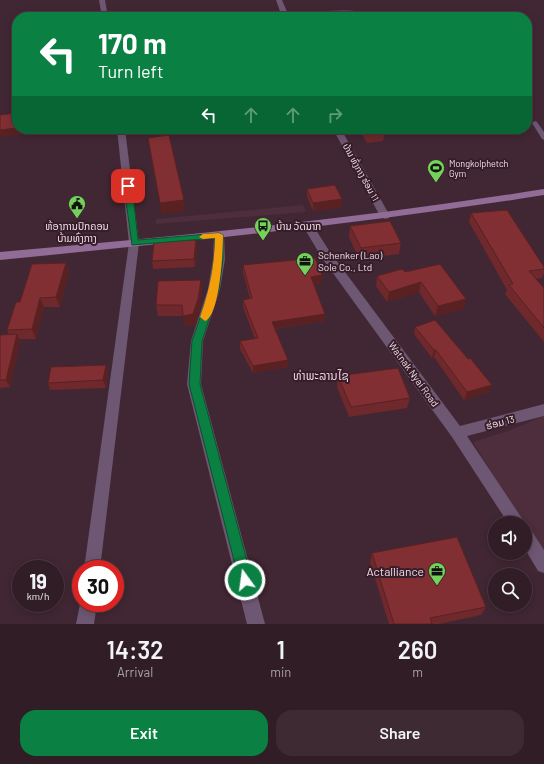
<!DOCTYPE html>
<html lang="en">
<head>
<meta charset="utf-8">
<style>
  :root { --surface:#311d26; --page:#3d2a32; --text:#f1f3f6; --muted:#a8a2a7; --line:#4c3b43; --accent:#0b8043 }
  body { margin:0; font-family:Barlow,"Noto Sans Lao",sans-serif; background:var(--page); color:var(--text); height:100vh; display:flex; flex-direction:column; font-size:15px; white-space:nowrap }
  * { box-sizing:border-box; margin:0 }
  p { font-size:13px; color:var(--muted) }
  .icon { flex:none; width:22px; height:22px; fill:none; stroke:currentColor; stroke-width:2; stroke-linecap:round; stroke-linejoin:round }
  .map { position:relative; height:624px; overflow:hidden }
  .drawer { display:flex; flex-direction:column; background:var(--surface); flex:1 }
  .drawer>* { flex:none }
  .guide { position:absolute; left:12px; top:12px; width:520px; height:122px; border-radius:16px; box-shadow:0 2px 10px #0003,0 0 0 1px var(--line); background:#0b8043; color:#fff; overflow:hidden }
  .buttons { position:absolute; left:488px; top:516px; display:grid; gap:8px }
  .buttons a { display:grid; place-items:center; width:44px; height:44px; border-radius:50%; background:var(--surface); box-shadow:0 2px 10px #0003,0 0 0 1px var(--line); font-size:20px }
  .speed { position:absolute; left:12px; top:560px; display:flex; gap:8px; font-size:20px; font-weight:700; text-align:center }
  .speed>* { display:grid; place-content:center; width:52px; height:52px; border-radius:50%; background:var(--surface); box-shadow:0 2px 10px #0003,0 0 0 1px var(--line); line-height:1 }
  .speed small { font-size:10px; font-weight:400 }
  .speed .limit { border:6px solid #d22; background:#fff; color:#111 }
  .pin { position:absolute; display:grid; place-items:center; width:34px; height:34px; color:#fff; margin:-17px; border-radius:8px; box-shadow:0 2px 6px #0006 }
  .me { position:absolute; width:44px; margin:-22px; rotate:346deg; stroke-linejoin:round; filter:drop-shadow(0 0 3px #0008) }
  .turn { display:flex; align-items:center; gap:14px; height:84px; padding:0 20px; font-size:18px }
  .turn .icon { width:52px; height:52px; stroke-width:2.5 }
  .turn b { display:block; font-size:28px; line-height:34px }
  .lanes { display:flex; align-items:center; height:38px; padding:0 20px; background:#0003; justify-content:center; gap:20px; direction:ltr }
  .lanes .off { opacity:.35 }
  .eta { display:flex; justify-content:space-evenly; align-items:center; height:68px; text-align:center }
  .eta b { font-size:24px; font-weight:600; line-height:28px }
  .primary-button { display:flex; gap:8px; margin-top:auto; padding:8px 20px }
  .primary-button a { flex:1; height:46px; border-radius:16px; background:var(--accent); color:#fff; font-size:16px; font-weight:600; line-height:46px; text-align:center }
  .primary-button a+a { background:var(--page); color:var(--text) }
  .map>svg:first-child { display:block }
  .built { fill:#4e2d3c }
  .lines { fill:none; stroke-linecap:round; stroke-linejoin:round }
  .lane { fill:#6e5772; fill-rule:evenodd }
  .street { fill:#6e5772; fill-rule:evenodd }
  .secondary { fill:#916c97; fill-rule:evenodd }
  .wall { fill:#6f282b }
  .shaded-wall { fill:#5a2123 }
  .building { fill:#812f32; stroke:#5a2123 }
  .route { fill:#0b8043; stroke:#07532c }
  .slow { fill:#f59e0b }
  .labels { text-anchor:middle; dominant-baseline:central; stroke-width:4; stroke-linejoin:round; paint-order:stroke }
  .far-poi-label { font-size:9px; fill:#f2e0e7; stroke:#361d29; text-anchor:start }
  .far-street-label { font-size:9px; fill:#f2e0e7; stroke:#361d29 }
  .poi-label { font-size:10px; fill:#f2e0e7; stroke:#361d29; text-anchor:start }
  .street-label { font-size:10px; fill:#f2e0e7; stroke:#361d29 }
  .quarter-label { font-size:12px; fill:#edcbd9; stroke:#361d29 }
  .near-poi-label { font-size:12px; fill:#f2e0e7; stroke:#361d29; text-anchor:end }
</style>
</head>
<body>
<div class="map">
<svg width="544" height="624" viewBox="0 0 544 624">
  <rect width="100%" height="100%" fill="#412733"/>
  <g class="built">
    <polygon points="303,205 306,212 156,224 156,219"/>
    <polygon points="544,416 544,559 525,528 525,523 522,523 473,442 508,431"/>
  </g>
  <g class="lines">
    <polygon class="lane" points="535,121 537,122 544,132 544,140 542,139 532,123"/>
    <g class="street">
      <polygon points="99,0 105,0 108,17 102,17"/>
      <path d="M 276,0 L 282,0 L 288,14 C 307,13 362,5 374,17 L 366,17 L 355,14 L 282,17 Z"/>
      <polygon points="117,129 125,129 139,243 100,569 84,569 129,243"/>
      <polygon points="333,129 341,129 390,216 389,218 385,219 380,216"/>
      <polygon points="308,223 312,224 330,252 460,426 544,404 544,416 467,436 525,523 508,523 452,437 322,258 303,226"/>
      <polygon points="219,232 224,235 225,259 220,289 203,341 201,384 265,624 247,624 187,384 191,341 208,289 213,259 214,235"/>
      <polygon points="525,527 531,530 544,550 544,573 538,571 525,549"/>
      <polygon points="81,599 81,603 97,603 94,624 76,624"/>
    </g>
    <path class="secondary" d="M 544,189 L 544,195 C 364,224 182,242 0,260 L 0,252 C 182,236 364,218 544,189 Z"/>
  </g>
  <g class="wall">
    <polygon points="359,129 383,129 385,131 383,141 367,143"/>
    <polygon points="307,189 342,199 342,207 313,211 307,196"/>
    <polygon points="471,213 544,267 544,273 542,278 536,279 544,288 544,342 505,294 507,290 469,222"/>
    <polygon points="350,226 401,243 399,254 359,259 349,237"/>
    <polygon points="196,240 197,247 195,267 153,269 152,261"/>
    <polygon points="66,263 69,272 60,307 44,307 36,339 19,339 20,342 10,387 0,388 0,335 9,335 7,330 20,302"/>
    <polygon points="243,265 322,275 322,283 314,284 325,321 275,329 288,360 288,367 253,373 240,349 240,341 255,339 243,307 243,300 250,299 243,272"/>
    <polygon points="405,272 463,309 435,316 419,292 387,302 376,286 377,276"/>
    <polygon points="201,280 202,291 200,310 195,325 185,327 183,316 158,316 156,305"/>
    <polygon points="415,327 468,359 489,392 464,400 434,357 432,358 414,334"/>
    <polygon points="106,365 108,372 106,388 50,390 48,383"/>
    <polygon points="338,376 410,398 407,408 349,417 337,387"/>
    <polygon points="372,553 486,607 481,615 439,624 389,624 370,562"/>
  </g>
  <g class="shaded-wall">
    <polygon points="17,128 17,129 21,129 21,135 0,137 0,130"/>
    <polygon points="342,199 342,207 313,211 313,203"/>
    <polygon points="184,200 185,211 161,214 160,203"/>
    <polygon points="196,240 197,247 195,267 194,259"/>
    <polygon points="66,263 69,272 60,307 56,297"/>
    <polygon points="322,275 322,283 311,285 311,277"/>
    <polygon points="201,280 202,291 200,310 195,325 185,327 183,316"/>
    <polygon points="421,282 419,292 387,302 389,292"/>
    <polygon points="40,298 44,307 36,339 32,329"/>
    <polygon points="466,299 463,309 435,316 438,306"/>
    <polygon points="325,314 325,321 272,329 272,322"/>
    <polygon points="17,334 20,342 10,387 6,380"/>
    <polygon points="434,350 436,350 434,357 432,358"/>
    <polygon points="288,360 288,367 253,373 253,366"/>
    <polygon points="106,365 108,372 106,388 103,380"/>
    <polygon points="492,385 489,392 464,400 467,392"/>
  </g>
  <g class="building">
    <polygon points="17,113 17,128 0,130 0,115"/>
    <polygon points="366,129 383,129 385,131 368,133"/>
    <polygon points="169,135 184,200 160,203 148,138"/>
    <polygon points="335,185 342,199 313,203 307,189"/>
    <polygon points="507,210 544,267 544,269 529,271 544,288 544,328 509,285 513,284 471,213"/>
    <polygon points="390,221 401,243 361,248 350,226"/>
    <polygon points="196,240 194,259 152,261 154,241"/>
    <polygon points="315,258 322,275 311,277 325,314 272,322 288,360 253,366 240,341 258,338 243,300 252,298 243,265"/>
    <polygon points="66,263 56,297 40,298 32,329 7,330 16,302 20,302 32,264"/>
    <polygon points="440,264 466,299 438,306 421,282 389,292 377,276 402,269 405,272"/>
    <polygon points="201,280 198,299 193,314 183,316 182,305 156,305 158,281"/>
    <polygon points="435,320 468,359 470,358 492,385 467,392 436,350 434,350 415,327"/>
    <polygon points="17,334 6,380 0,380 0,335"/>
    <polygon points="106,365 103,380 48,383 51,367"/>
    <polygon points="398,368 410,398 351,407 338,376"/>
    <polygon points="457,537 486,607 430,618 432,624 394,624 372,553"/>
  </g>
  <polygon class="route" points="125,184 130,184 132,186 138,240 219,233 223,235 223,259 219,289 202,341 200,384 252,580 250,584 245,586 241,584 239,580 189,384 192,341 210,289 214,259 215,238 132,245 124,186"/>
  <path class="slow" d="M 219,233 L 223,235 C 223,250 220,316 205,321 L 200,317 C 210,289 214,268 215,238 L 203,239 L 199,237 L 203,234 Z"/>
  <defs>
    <symbol id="stadium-pin" viewBox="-11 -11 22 30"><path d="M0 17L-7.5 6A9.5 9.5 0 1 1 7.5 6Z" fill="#74d25b" stroke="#361d29"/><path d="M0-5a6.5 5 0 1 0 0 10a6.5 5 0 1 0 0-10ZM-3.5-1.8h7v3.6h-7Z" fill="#111"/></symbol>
    <symbol id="civic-pin" viewBox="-11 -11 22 30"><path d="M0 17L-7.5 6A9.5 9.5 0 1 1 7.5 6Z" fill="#74d25b" stroke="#361d29"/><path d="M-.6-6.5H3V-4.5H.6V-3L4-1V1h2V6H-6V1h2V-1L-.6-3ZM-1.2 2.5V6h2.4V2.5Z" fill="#111"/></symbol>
    <symbol id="bus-pin" viewBox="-11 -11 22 30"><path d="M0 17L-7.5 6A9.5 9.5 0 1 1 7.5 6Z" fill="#74d25b" stroke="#361d29"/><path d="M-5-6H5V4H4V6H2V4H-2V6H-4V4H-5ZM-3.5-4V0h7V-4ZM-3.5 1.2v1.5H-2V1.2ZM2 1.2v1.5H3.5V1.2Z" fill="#111"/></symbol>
    <symbol id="office-pin" viewBox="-11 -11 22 30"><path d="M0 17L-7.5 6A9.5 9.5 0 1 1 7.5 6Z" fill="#74d25b" stroke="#361d29"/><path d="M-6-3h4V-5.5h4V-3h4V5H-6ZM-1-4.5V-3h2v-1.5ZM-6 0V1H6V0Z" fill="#111"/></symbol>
  </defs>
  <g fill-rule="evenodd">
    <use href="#stadium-pin" x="426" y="158" width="20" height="27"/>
    <use href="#civic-pin" x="67" y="194" width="20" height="27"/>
    <use href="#bus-pin" x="253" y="216" width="20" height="27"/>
    <use href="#office-pin" x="295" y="251" width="20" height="27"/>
    <use href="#office-pin" x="427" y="561" width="20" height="27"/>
  </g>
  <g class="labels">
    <g class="far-poi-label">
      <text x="449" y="163">Mongkolphetch<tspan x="449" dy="10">Gym</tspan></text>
    </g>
    <g class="far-street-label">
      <text transform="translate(361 172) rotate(61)">ບ້ານ ທົ່ງກາງ ຮ່ອມ 11</text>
    </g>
    <g class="poi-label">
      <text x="77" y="226" text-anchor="middle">ຫ້ອງການປົກຄອນ<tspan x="77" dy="12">ບ້າມທົ່ງກາງ</tspan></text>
      <text x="276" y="226">ບ້ານ ວັດນາກ</text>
      <text x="318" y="255">Schenker (Lao)<tspan x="318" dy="12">Sole Co., Ltd</tspan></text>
    </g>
    <g class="street-label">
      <text transform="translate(414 374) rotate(54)">Watnak Nyai Road</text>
      <text transform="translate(500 422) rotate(-15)">ຮ່ອມ 13</text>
    </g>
    <g class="quarter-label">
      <text x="321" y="375">ທ່າພະລານໄຊ</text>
    </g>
    <g class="near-poi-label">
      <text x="424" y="571">Actalliance</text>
    </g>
  </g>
</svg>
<div class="buttons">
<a><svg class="icon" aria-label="sound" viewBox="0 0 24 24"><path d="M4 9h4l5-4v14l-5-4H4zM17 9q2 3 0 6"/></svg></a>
<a><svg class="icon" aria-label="search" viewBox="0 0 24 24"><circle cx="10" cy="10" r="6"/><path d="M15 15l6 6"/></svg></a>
</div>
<div class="speed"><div>19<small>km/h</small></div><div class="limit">30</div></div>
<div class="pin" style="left:128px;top:186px;background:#d93025"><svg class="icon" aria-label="arrive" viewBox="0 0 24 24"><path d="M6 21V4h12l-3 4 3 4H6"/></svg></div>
<svg class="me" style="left:245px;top:580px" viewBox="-20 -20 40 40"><circle r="17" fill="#0b8043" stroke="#fff" stroke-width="3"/><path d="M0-11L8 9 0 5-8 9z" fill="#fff"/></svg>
<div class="guide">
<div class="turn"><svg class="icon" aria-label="left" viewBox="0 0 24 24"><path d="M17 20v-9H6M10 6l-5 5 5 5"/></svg><div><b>170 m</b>Turn left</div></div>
<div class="lanes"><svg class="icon" aria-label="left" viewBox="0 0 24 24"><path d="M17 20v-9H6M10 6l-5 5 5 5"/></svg><svg class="icon off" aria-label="ahead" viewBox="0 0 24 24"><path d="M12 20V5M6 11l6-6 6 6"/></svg><svg class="icon off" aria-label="ahead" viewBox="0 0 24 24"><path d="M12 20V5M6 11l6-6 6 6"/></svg><svg class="icon off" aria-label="right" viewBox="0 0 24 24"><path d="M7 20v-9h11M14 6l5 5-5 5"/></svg></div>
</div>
</div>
<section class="drawer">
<div class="eta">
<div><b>14:32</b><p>Arrival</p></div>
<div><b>1</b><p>min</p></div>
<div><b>260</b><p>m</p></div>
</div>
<div class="primary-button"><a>Exit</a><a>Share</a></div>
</section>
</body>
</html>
